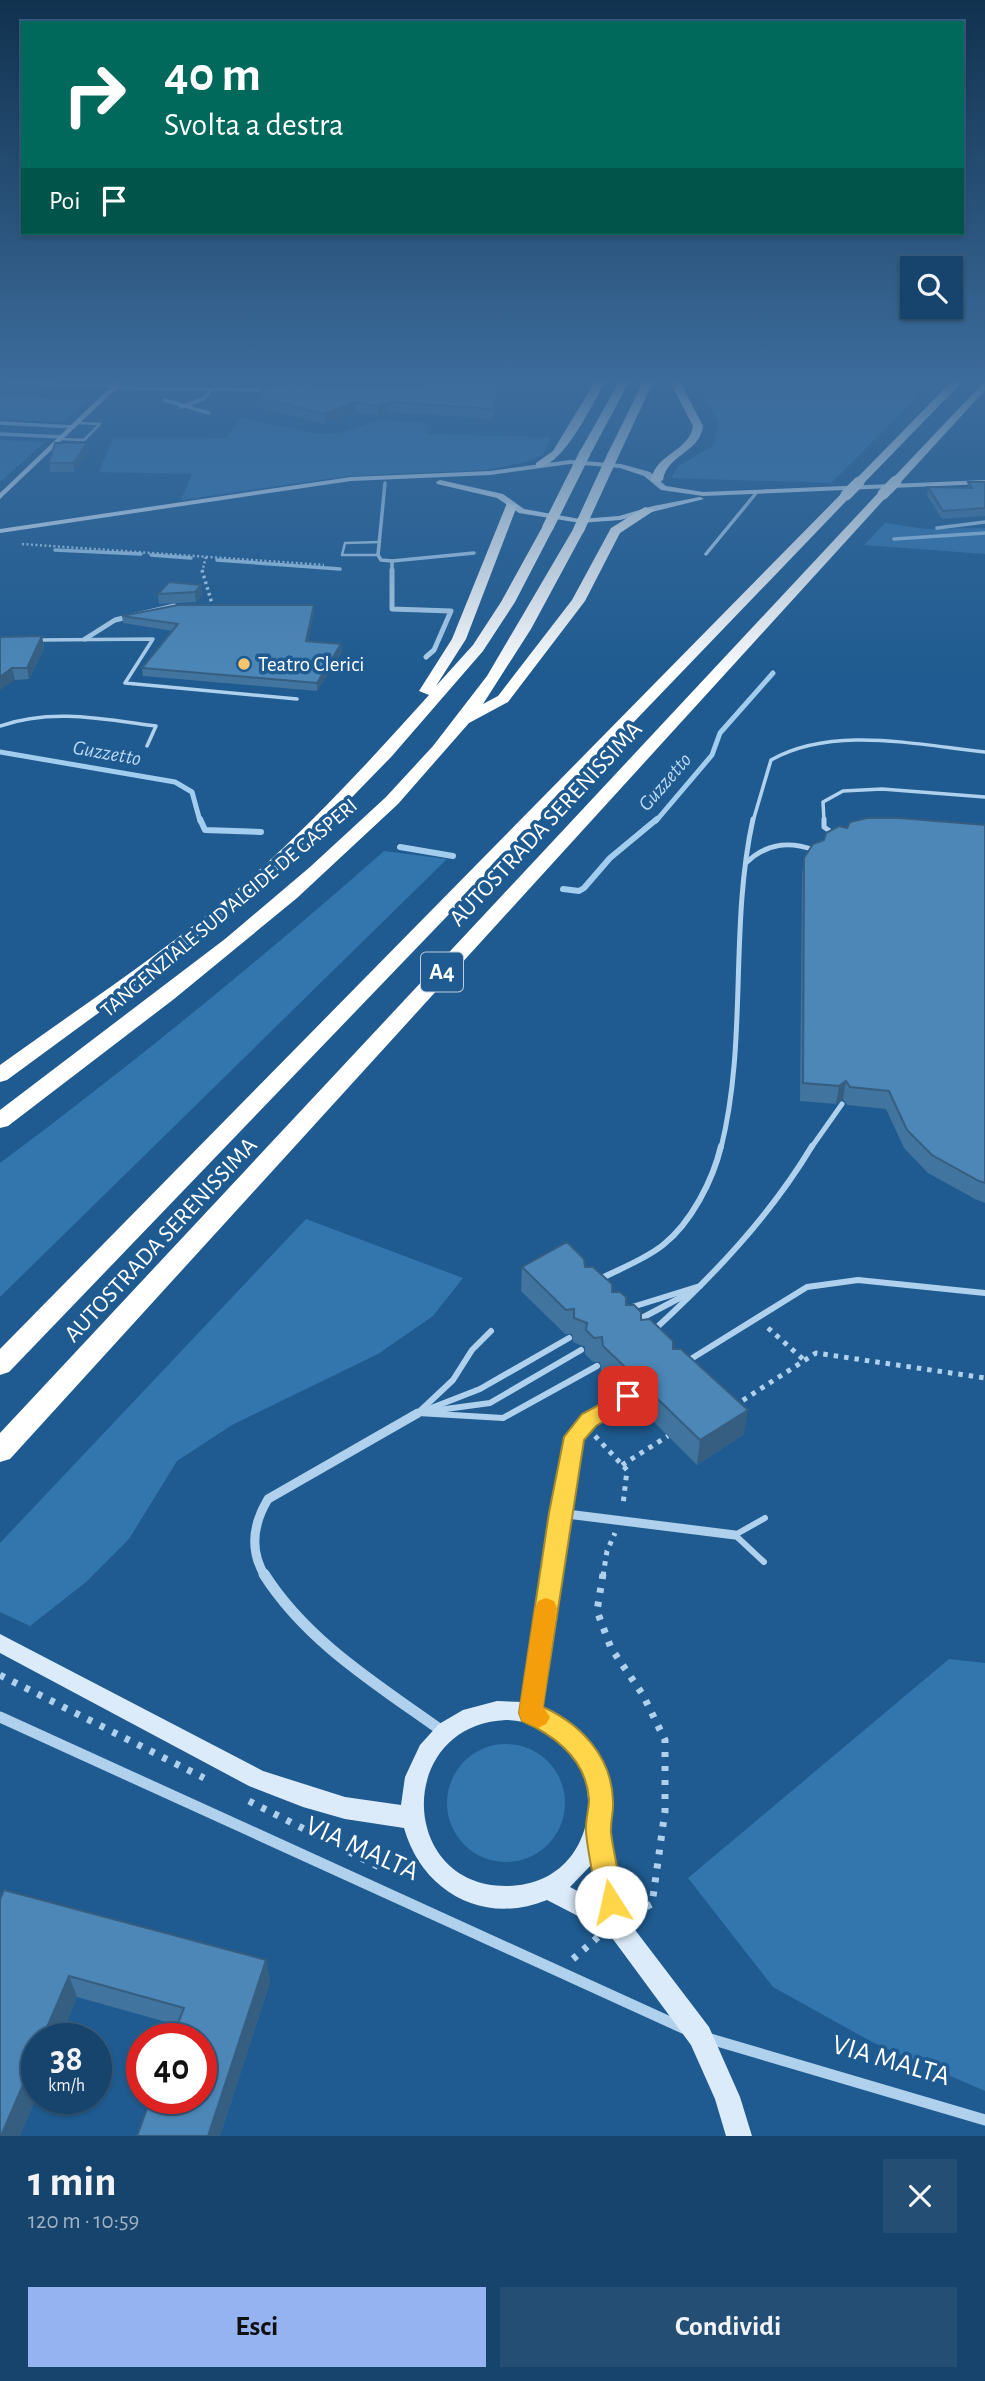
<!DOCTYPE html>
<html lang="it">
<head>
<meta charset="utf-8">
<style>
  :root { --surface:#17446c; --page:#244e74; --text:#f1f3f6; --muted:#9eb0c2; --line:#365c7f; --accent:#95b2f1 }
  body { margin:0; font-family:"Alegreya Sans",sans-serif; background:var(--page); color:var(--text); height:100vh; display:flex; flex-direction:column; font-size:26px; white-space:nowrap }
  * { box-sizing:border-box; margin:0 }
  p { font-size:23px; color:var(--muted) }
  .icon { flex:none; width:38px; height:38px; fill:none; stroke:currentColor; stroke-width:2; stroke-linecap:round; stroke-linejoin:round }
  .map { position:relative; height:2136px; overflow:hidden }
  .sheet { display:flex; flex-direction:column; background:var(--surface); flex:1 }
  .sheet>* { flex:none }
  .banner { position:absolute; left:21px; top:21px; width:943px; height:214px; border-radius:0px; box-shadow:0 2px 5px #0004,0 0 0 2px var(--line); background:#00695c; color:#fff; overflow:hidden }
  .buttons { position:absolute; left:900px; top:256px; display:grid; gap:14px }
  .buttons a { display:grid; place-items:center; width:63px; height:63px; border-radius:0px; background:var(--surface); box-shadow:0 2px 5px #0004,0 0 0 2px var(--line); font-size:35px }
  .speed { position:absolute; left:21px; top:2023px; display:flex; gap:14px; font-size:35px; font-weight:700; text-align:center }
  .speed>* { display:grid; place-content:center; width:91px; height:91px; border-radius:50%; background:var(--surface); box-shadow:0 2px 5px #0004,0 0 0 2px var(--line); line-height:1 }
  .speed small { font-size:18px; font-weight:400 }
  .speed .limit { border:10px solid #d22; background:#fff; color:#111 }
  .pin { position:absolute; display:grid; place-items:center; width:60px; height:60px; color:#fff; margin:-30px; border-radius:14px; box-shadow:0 4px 10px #0006 }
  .me { position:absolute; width:77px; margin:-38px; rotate:350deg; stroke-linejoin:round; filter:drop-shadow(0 0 5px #0008) }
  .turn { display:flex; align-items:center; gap:24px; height:147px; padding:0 28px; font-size:32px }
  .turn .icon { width:91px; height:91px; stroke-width:2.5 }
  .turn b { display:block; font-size:49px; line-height:60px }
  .then { display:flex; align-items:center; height:66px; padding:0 28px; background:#0003; gap:14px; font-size:26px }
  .round { display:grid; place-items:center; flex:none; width:74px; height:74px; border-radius:0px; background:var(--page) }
  .overview { display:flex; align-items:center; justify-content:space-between; height:119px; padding:0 28px }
  h1 { font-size:42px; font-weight:600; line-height:52px }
  .primary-button { display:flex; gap:14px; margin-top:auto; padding:14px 28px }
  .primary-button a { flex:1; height:80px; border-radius:0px; background:var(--accent); color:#111; font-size:28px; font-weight:600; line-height:80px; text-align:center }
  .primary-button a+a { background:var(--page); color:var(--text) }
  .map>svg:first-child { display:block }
  .green { fill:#3375ad }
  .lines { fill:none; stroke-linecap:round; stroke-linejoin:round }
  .stream-far2 { stroke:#a3cdee; stroke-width:3.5 }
  .stream-far1 { stroke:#a3cdee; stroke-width:5 }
  .stream { stroke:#a3cdee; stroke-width:6 }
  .path-far3 { stroke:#afd1ed; stroke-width:2.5; stroke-dasharray:2 2.5; stroke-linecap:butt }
  .path-far2 { stroke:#afd1ed; stroke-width:3.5; stroke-dasharray:2.5 3.5; stroke-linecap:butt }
  .path-far1 { stroke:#afd1ed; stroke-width:5; stroke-dasharray:4.5 6; stroke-linecap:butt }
  .path { stroke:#afd1ed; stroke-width:7; stroke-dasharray:5 9; stroke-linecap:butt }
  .lane-far3 { stroke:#afd1ed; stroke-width:2.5 }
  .lane-far2 { stroke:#afd1ed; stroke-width:3.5 }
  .lane-far1 { stroke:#afd1ed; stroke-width:5 }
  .lane { stroke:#afd1ed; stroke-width:6 }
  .street-far3 { stroke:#afd1ed; stroke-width:3.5 }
  .street-far2 { stroke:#afd1ed; stroke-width:5 }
  .street-far1 { stroke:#afd1ed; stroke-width:9 }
  .street { stroke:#afd1ed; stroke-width:11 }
  .secondary { fill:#dcebfa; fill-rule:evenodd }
  .highway { fill:#fff; fill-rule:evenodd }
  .highway-bridge { stroke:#fff; stroke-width:11 }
  .wall { fill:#41749e }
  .shaded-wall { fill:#355e81 }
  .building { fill:#4c87b8; stroke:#355e81; stroke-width:2 }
  .route { fill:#ffd54a; stroke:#a68a30; stroke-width:2 }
  .slow { fill:#f59e0b }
  .poi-dot { fill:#fbc56f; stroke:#1f5b90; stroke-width:2.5 }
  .labels { text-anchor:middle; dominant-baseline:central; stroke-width:7; stroke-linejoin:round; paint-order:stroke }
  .far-poi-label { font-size:21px; fill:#fff; stroke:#1f5b90; text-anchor:start }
  .far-water-label { font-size:21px; font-style:italic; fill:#bbdaf4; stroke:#1f5b90 }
  .far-street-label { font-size:21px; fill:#fff; stroke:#1f5b90 }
  .shield { fill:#1f5b90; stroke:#bccede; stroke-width:2 }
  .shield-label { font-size:23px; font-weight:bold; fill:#fff }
  .street-label { font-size:24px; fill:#fff; stroke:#1f5b90 }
  .near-street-label { font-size:28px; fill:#fff; stroke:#1f5b90 }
</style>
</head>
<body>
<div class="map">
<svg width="985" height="2136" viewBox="0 0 985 2136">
  <rect width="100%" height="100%" fill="#1f5b90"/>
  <g class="green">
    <polygon points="693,380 935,380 831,483 671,478 678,466 713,446 719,422"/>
    <polygon points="0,396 88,400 63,422 0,419"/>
    <polygon points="242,418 318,434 339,433 380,420 429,423 427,434 551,437 543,455 526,462 486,470 348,476 181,500 192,474 99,472 113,437 225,438"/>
    <polygon points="0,440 45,442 0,482"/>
    <polygon points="885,523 926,529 985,528 985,554 864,545"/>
    <path d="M 384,851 L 447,859 L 0,1297 L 0,1163 C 133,1064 260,960 384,851 Z"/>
    <polygon points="306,1219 463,1278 433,1316 378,1354 232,1425 177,1461 129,1539 86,1582 30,1626 0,1612 0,1543"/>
    <polygon points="949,1659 985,1663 985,2091 872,2042 773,1987 688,1878"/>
    <circle cx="506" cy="1803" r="59"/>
  </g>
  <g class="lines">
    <g class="stream-far2">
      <polyline points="894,539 985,533"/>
      <polyline points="55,550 141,554"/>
      <polyline points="151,555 191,558"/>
      <polyline points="217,560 340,569"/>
    </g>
    <g class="stream-far1">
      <polyline points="0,752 175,782 192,792 200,821"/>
      <polyline points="656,821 712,755 720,733 773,673"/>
    </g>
    <g class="stream">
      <polyline points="200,819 205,830 261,832"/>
      <polyline points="400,847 453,856"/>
      <polyline points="563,889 579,891 584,888 610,858 657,819"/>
    </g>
    <g class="path-far3">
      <polyline points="22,544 324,565"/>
      <polyline points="202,572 206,557"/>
    </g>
    <polyline class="path-far2" points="202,570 213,607 216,607"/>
    <g class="path-far1">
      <polyline points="768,1328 804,1360"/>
      <polyline points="734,1406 816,1353 985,1378"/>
      <polyline points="595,1436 627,1470 623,1505"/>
      <polyline points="622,1465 668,1436"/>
      <polyline points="603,1576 607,1551 615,1533"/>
    </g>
    <g class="path">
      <polyline points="603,1574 597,1611 611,1648 643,1695 665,1740 665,1811 652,1904 634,1913"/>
      <polyline points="0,1675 204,1778"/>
      <polyline points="249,1801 385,1870"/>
      <polyline points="573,1959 598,1937"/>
    </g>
    <g class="lane-far3">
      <polyline points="0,382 116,386"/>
      <polyline points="61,439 84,440 100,424 78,423"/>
      <polyline points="378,555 342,555 345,543 380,542"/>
    </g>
    <g class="lane-far2">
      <polyline points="39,640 153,639 125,683 297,699"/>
      <path d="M 0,726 C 52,708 103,719 156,726 L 147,746"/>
      <path d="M 753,821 L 771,760 C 833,725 917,745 985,752"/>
      <polyline points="824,821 823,802 843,791 882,789 985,797"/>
    </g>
    <g class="lane-far1">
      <polyline points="824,819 824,827 834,834"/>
      <path d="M 747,862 C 767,843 789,841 814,850"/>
      <path d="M 721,1148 C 748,1040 729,928 753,819"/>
      <polyline points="811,1148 842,1104"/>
    </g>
    <g class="lane">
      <path d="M 600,1279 C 621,1268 644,1260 663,1245 C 691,1223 713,1180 721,1146"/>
      <polyline points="629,1308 700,1286"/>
      <polyline points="638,1320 691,1292"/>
      <path d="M 654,1330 C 714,1275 770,1216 812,1146"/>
      <polyline points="686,1362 807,1287 858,1280 985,1293"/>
      <polyline points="420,1411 453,1380 472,1350 491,1331"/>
      <polyline points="431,1411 490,1403 581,1350"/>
      <polyline points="421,1412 480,1389 569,1338"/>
      <polyline points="418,1413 503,1418 597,1366"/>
      <polyline points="764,1562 735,1535 765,1518"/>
    </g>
    <g class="street-far3">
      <polyline points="115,388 268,390"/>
      <polyline points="164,400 209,413"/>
      <polyline points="181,407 203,399 212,389"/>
      <polyline points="0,423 74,427"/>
      <polyline points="0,434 63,437"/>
      <polyline points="385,483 378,555 381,560 392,561"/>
      <polyline points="937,528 985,522"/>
      <polyline points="706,554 757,492"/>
      <polyline points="392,572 392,561 474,553"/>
    </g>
    <g class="street-far2">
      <polyline points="392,570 392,609 451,611 434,650 426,657"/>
      <polyline points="85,639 115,620 174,606"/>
    </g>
    <g class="street-far1">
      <polyline points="559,1513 574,1437 589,1420 628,1396"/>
      <path d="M 265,1576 C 249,1550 253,1524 268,1499 L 418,1413"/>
      <polyline points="550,1576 559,1513 735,1535"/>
    </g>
    <g class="street">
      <path d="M 264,1574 C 307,1642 378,1685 442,1731"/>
      <polyline points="531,1713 550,1574"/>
      <polyline points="0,1717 683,2028"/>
      <polyline points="707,2038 985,2120"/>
    </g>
    <g class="secondary">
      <polygon points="118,380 125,380 0,499 0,493"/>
      <polygon points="570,460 621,464 650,472 666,486 703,492 985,480 985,484 703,496 661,490 644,476 620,468 570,464 490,475 351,481 0,533 0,529 351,477 490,471"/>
      <polygon points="440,480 503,494 524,509 580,519 619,516 653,506 700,497 704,499 620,520 580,523 519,513 497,498 437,484 436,482"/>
      <path d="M 0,1634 L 263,1771 L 345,1797 L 401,1805 L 405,1777 L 420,1745 L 439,1724 L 463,1710 L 497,1701 L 524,1702 L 558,1714 L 580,1730 L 596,1752 L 609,1786 L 611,1804 L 608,1827 L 626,1918 L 709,2027 L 740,2097 L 752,2136 L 726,2136 L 715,2099 L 691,2045 L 607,1931 L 547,1900 C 484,1926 422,1892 404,1828 L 345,1819 L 303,1807 L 249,1786 L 0,1653 ZM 506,1720 C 617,1725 614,1886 506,1886 C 398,1886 395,1725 506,1720 ZM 593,1863 L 600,1903 L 570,1887 Z"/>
    </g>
    <g class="highway">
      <path d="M 596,380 L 606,380 C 594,401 562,470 536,467 L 536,463 L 553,451 Z"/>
      <polygon points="620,380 630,380 591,453 581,455 579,453"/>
      <polygon points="644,380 654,380 619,455 609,457 607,455"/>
      <path d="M 669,380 L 679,380 L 703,426 C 700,453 667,454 663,480 L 657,483 L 651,480 C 656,453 689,452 693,426 Z"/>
      <polygon points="953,380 964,380 863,484 855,484 855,480"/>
      <polygon points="985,381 985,390 900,483 892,483 892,479"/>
      <polygon points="879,492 889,494 10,1459 0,1462 0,1433"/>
      <polygon points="842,493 852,495 9,1372 0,1375 0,1349"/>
      <path d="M 507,503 L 517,506 L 466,639 L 436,686 L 473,645 L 501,602 L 544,524 L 554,527 L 515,602 L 483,651 L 392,756 L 322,828 L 251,896 L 168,962 L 7,1080 L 0,1082 L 0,1065 C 80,1007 164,953 239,888 C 307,829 369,762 429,695 L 419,691 L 452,639 Z"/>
      <polygon points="645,507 655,510 620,533 585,601 508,702 469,723 398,804 297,898 174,999 8,1126 0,1128 0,1110 225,939 310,867 386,797 433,746 487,676 575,526 585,529 531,629 483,704 498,696 572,600 611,528"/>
    </g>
    <g class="highway-bridge">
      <polyline points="883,494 896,481"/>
      <polyline points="846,495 859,482"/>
      <polyline points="548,527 585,453"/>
      <polyline points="579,529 613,455"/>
    </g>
  </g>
  <g class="wall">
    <polygon points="271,380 504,380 493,419 390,412 378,416 356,412 325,424 257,407 256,397 272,385"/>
    <polygon points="87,443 88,451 74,472 50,472 49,463"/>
    <polygon points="968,482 985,482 985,516 942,519 927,496 928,487 967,488"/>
    <polygon points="201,585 202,595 196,602 159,604 158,594"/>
    <polygon points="314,612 308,641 341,644 342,652 317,691 143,676 142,668 173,631 123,623 122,616"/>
    <polygon points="42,636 44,648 29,679 15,680 0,637"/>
    <polygon points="985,825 985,1203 975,1199 928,1173 904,1148 886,1109 847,1105 843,1099 836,1104 800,1101 802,875 804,858 824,840 847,828"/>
    <polygon points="522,1267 585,1267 673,1349 744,1434 697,1465 633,1401 634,1392 623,1391 601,1370 600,1362 593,1362 585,1354 585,1347 573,1342 572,1334 565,1334 521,1291"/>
    <polygon points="0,1899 266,1960 270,1982 220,2136 137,2136 177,2025 77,1997 20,2136 0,2136"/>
  </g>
  <g class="shaded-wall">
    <polygon points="501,380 504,380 493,419 493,409"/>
    <polygon points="355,402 356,412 325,424 324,414"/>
    <polygon points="390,402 390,412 378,416 378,406"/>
    <polygon points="87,443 88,451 74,472 73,463"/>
    <polygon points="201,585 202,595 196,602 195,592"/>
    <polygon points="314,605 314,612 307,649 306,641"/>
    <polygon points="42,636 44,648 29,679 27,668"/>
    <polygon points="341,644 342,652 317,691 317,683"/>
    <polygon points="12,668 15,680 0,690 0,677"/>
    <polygon points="846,1081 843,1099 836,1104 839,1086"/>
    <polygon points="748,1410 744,1434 697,1465 700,1440"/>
    <polygon points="266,1960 270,1982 220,2136 208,2136"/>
    <polygon points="69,1976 77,1997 60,2039 42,2039"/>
    <polygon points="37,2052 37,2095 20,2136 1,2136"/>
  </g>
  <g class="building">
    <polygon points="420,380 501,380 493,409 390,402 378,406 355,402 324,414 256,397 265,385 420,387 423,383"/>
    <polygon points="55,443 87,443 73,463 49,463"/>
    <polygon points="968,482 985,482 985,508 943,511 928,487 972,488"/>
    <polygon points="169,582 201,585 195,592 158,594"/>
    <polygon points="178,605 314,605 306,641 341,644 317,683 142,668 178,624 122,616"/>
    <polygon points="42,636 27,668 12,668 0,677 0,637"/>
    <polygon points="867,818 899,818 985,825 985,1183 979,1181 932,1155 907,1130 889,1091 850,1087 846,1081 839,1086 803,1083 804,858 813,844 824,840 826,833 839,826 847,828 850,822"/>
    <polygon points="567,1242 584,1259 585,1267 593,1267 612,1284 612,1292 620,1292 626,1297 626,1305 634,1305 641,1312 641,1320 650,1319 673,1341 673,1349 681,1349 748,1410 700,1440 635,1377 636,1368 625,1367 603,1346 602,1337 594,1338 586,1330 587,1323 574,1318 574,1309 566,1310 522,1267"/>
    <polygon points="4,1890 266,1960 208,2136 137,2136 151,2098 201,2098 201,2039 172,2039 184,2008 69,1976 42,2039 37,2039 37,2052 1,2136 0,2136 0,1899"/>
  </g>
  <linearGradient id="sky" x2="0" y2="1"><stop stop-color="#11324f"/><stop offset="0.56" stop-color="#3c6c9c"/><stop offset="1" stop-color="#3c6c9c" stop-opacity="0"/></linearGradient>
  <rect width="985" height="679" fill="url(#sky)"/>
  <path class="route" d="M 628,1389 L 635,1391 L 638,1396 L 635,1402 L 596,1426 L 584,1440 L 543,1707 C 581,1724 612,1757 613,1801 C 614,1812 610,1822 611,1833 C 614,1856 620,1879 624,1902 L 620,1911 L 611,1915 L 602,1911 L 598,1902 C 594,1879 588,1855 586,1832 C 585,1821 589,1810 589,1799 C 586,1759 556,1736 522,1721 L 519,1713 L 549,1513 L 564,1437 L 582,1414 Z"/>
  <polygon class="slow" points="546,1598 554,1601 557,1608 543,1707 550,1717 546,1724 538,1728 522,1721 519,1713 535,1608 538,1601"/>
  <circle class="poi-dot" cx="244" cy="664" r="7"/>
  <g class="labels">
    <g class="far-poi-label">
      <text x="258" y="664">Teatro Clerici</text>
    </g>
    <g class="far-water-label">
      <text transform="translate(107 753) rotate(10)">Guzzetto</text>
      <text transform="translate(665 782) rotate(-49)">Guzzetto</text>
    </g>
    <g class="far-street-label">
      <text transform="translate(229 908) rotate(-40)">TANGENZIALE SUD ALCIDE DE GASPERI</text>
    </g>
    <rect class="shield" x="421" y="952.5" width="42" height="39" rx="5"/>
    <g class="shield-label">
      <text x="442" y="972">A4</text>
    </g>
    <g class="street-label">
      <text transform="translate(546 824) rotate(-47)">AUTOSTRADA SERENISSIMA</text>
      <text transform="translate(161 1240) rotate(-47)">AUTOSTRADA SERENISSIMA</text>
    </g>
    <g class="near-street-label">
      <text transform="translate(362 1849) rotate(24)">VIA MALTA</text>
      <text transform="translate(891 2061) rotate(16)">VIA MALTA</text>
    </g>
  </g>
</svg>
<div class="buttons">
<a><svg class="icon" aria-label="search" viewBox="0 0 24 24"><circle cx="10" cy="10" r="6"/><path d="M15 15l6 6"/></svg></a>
</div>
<div class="speed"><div>38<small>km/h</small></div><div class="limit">40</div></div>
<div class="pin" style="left:628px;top:1396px;background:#d93025"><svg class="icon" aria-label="arrive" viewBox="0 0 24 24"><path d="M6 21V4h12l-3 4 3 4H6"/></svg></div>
<svg class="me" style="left:611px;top:1902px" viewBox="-20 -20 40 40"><circle r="19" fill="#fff"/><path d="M0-13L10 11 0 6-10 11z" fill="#ffd54a"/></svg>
<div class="banner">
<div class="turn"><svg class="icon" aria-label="right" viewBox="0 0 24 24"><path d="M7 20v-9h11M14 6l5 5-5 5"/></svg><div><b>40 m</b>Svolta a destra</div></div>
<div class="then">Poi<svg class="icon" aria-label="arrive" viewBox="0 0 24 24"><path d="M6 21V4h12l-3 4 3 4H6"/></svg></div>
</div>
</div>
<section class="sheet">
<div class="overview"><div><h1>1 min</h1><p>120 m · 10:59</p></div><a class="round"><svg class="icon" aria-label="close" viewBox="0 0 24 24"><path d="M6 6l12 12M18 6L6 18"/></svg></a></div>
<div class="primary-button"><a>Esci</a><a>Condividi</a></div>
</section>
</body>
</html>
